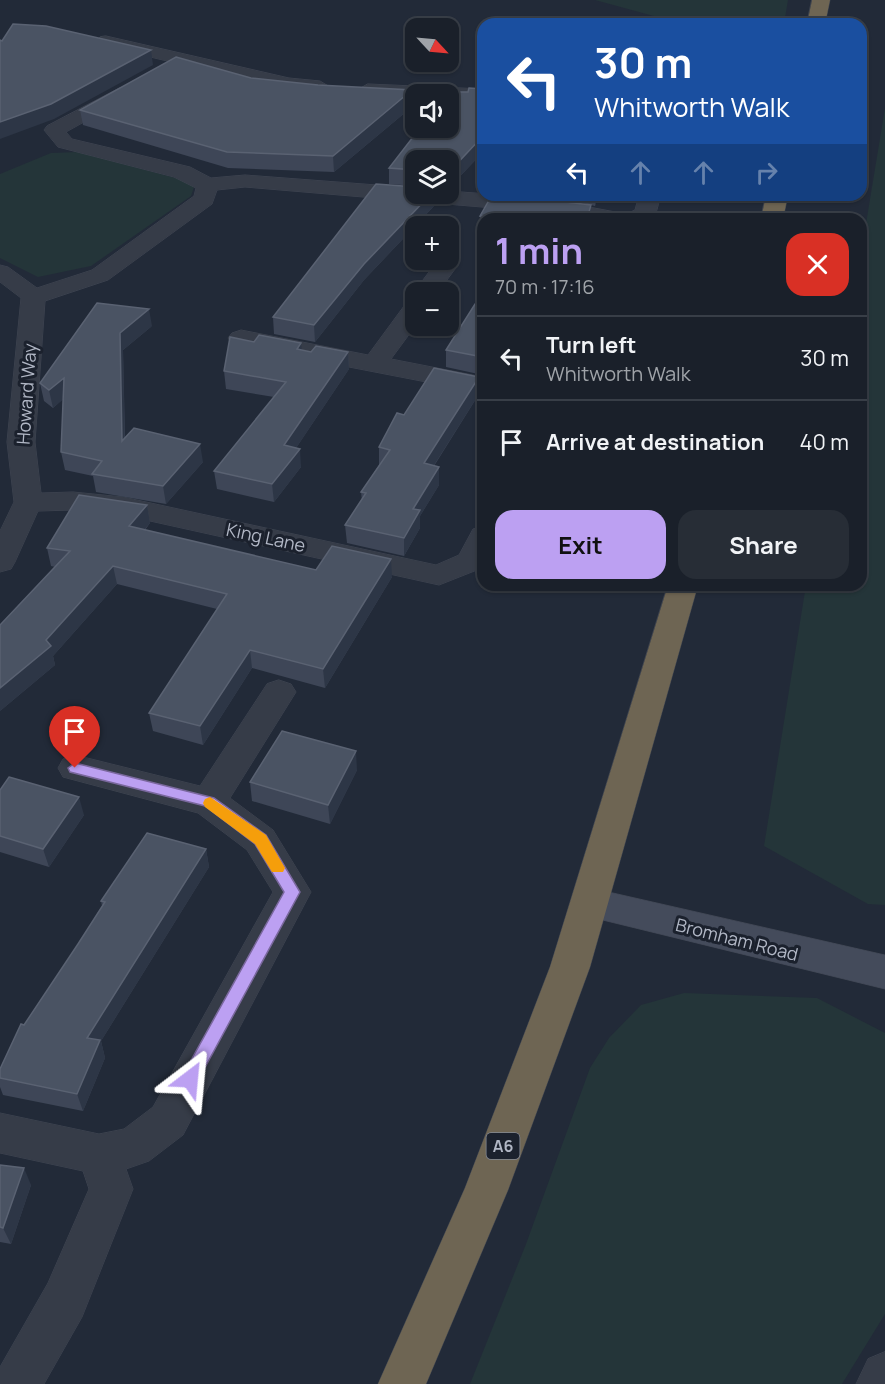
<!DOCTYPE html>
<html lang="en">
<head>
<meta charset="utf-8">
<style>
  :root { --surface:#1a202a; --page:#272d36; --text:#f1f3f6; --muted:#9fa3a8; --line:#383e47; --accent:#bca0f2 }
  body { margin:0; font-family:Manrope,sans-serif; background:var(--page); color:var(--text); height:100vh; display:flex; flex-direction:column; font-size:22px; white-space:nowrap }
  * { box-sizing:border-box; margin:0 }
  p { font-size:20px; color:var(--muted) }
  .icon { flex:none; width:33px; height:33px; fill:none; stroke:currentColor; stroke-width:2; stroke-linecap:round; stroke-linejoin:round }
  .map { position:relative; flex:1; overflow:hidden }
  .drawer { position:absolute; left:477px; top:213px; width:390px; height:378px; display:flex; flex-direction:column; background:var(--surface); border-radius:18px; box-shadow:0 2px 4px #0004,0 0 0 2px var(--line) }
  .drawer>* { flex:none }
  .banner { position:absolute; left:477px; top:18px; width:390px; height:183px; border-radius:18px; box-shadow:0 2px 4px #0004,0 0 0 2px var(--line); background:#1a4fa0; color:#fff; overflow:hidden }
  .needle { width:39px; rotate:116deg }
  .buttons { position:absolute; left:405px; top:18px; display:grid; gap:12px }
  .buttons a { display:grid; place-items:center; width:54px; height:54px; border-radius:12px; background:var(--surface); box-shadow:0 2px 4px #0004,0 0 0 2px var(--line); font-size:30px }
  .pin { position:absolute; display:grid; place-items:center; width:51px; height:51px; color:#fff; margin:-62px -26px; border-radius:50% 50% 50% 0; rotate:-45deg; box-shadow:0 0 6px #0007 }
  .pin .icon { rotate:45deg }
  .me { position:absolute; width:66px; margin:-33px; rotate:29deg; stroke-linejoin:round; filter:drop-shadow(0 0 4px #0008) }
  .turn { display:flex; align-items:center; gap:21px; height:126px; padding:0 18px; font-size:27px }
  .turn .icon { width:78px; height:78px; stroke-width:2.5 }
  .turn b { display:block; font-size:42px; line-height:51px }
  .lanes { display:flex; align-items:center; height:57px; padding:0 18px; background:#0003; justify-content:center; gap:30px; direction:ltr }
  .lanes .off { opacity:.35 }
  .round { display:grid; place-items:center; flex:none; width:63px; height:63px; border-radius:18px; background:var(--page) }
  .summary { display:flex; align-items:center; justify-content:space-between; height:102px; padding:0 18px }
  h1 { font-size:36px; font-weight:700; line-height:45px; color:var(--accent) }
  .cta { display:flex; gap:12px; margin-top:auto; padding:12px 18px }
  .cta a { flex:1; height:69px; border-radius:18px; background:var(--accent); color:#111; font-size:24px; font-weight:700; line-height:69px; text-align:center }
  .cta a+a { background:var(--page); color:var(--text) }
  ul { padding:0; list-style:none }
  li { display:flex; align-items:center; gap:18px; height:84px; padding:0 18px; border-top:2px solid var(--line) }
  li div { flex:1 }
  li b { display:block; font-size:22px }
  li em { font-style:normal }
  .map>svg:first-child { display:block }
  .green { fill:#243539 }
  .lines { fill:none; stroke-linecap:round; stroke-linejoin:round }
  .street-casing { stroke:#3f4552; stroke-width:1 }
  .secondary-casing { stroke:#3f4552; stroke-width:1 }
  .highway-casing { stroke:#3e4450; stroke-width:1 }
  .street { fill:#363c48; fill-rule:evenodd }
  .secondary { fill:#444b5b; fill-rule:evenodd }
  .highway { fill:#6e6553; fill-rule:evenodd }
  .wall { fill:#3e4657 }
  .shaded-wall { fill:#2d3646 }
  .building { fill:#4a5363; stroke:#5a6272; stroke-width:1.5 }
  .route { fill:#bca0f2; stroke:#7a689d; stroke-width:1.5 }
  .slow { fill:#f59e0b }
  .labels { text-anchor:middle; dominant-baseline:central; stroke-width:6; stroke-linejoin:round; paint-order:stroke }
  .shield { fill:#1b212d; stroke:#848a97; stroke-width:1.5 }
  .shield-label { font-size:16px; font-weight:bold; fill:#b1b7c5 }
  .street-label { font-size:18px; fill:#b1b7c5; stroke:#1b212d }
</style>
</head>
<body>
<div class="map">
<svg width="885" height="1384" viewBox="0 0 885 1384">
  <rect width="100%" height="100%" fill="#222a38"/>
  <g class="green">
    <polygon points="595,0 788,0 784,24 683,24"/>
    <polygon points="885,108 885,905 868,904 764,846 806,585 861,585 861,254"/>
    <polygon points="78,152 187,181 194,187 191,196 91,266 38,277 0,258 0,174 51,153"/>
    <polygon points="684,993 817,998 885,1033 885,1314 842,1384 470,1384 526,1244 590,1068 609,1038 641,1005"/>
  </g>
  <g class="lines">
    <defs>
      <g id="street">
        <polygon points="106,36 289,78 320,81 330,87 320,93 289,90 100,45 97,41 100,37"/>
        <polygon points="368,84 483,89 483,101 448,99 448,94 416,94 416,98 361,94 358,90"/>
        <polygon points="120,88 130,94 127,98 66,132 72,139 190,167 211,178 245,175 416,188 416,194 448,194 448,191 541,198 626,214 635,210 639,195 661,195 656,213 651,219 581,219 541,212 245,187 217,190 212,204 108,280 45,301 35,442 41,493 73,492 123,497 436,565 459,555 473,529 483,527 482,568 439,585 123,515 73,510 38,511 15,562 11,569 0,572 0,531 14,502 7,442 21,298 0,282 0,265 8,267 37,288 92,270 194,196 196,188 174,177 58,147 44,130 47,126"/>
        <polygon points="448,259 454,260 458,265 438,292 416,294 414,292 438,260"/>
        <polygon points="416,300 416,325 391,359 483,377 483,393 241,346 232,343 228,338 232,333 241,330 368,355 407,302"/>
        <polygon points="279,680 291,684 296,692 230,798 273,830 311,892 183,1135 149,1161 126,1169 133,1189 82,1317 44,1384 0,1384 0,1367 48,1283 89,1189 83,1171 0,1153 0,1113 99,1134 124,1129 153,1107 273,892 247,850 198,813 63,777 58,768 63,759 75,755 200,786 267,684"/>
        <polygon points="885,1352 885,1384 856,1384 868,1359"/>
      </g>
      <polygon id="secondary" points="591,888 885,955 885,989 578,914 572,903 578,892"/>
      <g id="highway">
        <polygon points="812,0 830,0 825,24 807,24"/>
        <polygon points="766,195 788,195 783,219 761,219"/>
        <polygon points="668,585 698,585 590,967 508,1190 426,1384 378,1384 465,1188 550,967"/>
      </g>
    </defs>
    <use href="#street" class="street-casing"/>
    <use href="#secondary" class="secondary-casing"/>
    <use href="#highway" class="highway-casing"/>
    <use href="#street" class="street"/>
    <use href="#secondary" class="secondary"/>
    <use href="#highway" class="highway"/>
  </g>
  <g class="wall">
    <polygon points="469,88 483,89 483,152 448,189 448,160 416,160 416,186 389,184 389,168 420,128 448,128 448,94 447,94 449,92 468,92"/>
    <polygon points="413,106 334,172 228,168 83,125 80,110"/>
    <polygon points="531,195 599,195 595,206 591,205 590,219 483,219 483,232 480,232 480,216 587,204 541,196"/>
    <polygon points="435,205 364,280 315,342 274,334 273,317"/>
    <polygon points="483,305 483,375 446,367 446,350"/>
    <polygon points="152,326 123,350 125,437 203,462 166,504 96,492 93,476 65,470 61,452 63,399 53,408 44,401 40,383"/>
    <polygon points="302,350 311,352 348,352 349,369 296,448 301,467 274,502 217,489 214,471 274,397 226,389 224,371"/>
    <polygon points="479,394 434,466 439,467 439,485 420,516 420,528 404,556 347,543 345,525 362,501 361,492 379,465 379,447 404,415"/>
    <polygon points="147,505 150,523 145,530 316,570 392,577 325,688 252,668 203,745 153,731 149,713 217,609 117,584 53,656 55,665 0,711 55,567 51,566 47,548"/>
    <polygon points="357,770 330,824 252,801 250,782"/>
    <polygon points="0,790 84,815 49,867 0,852"/>
    <polygon points="206,849 209,867 101,1041 105,1058 83,1111 3,1095 0,1087 0,1069 24,1025 78,944 102,906 101,901"/>
    <polygon points="0,1165 31,1185 11,1244 0,1242"/>
  </g>
  <g class="shaded-wall">
    <polygon points="151,50 153,65 54,119 0,139 0,122"/>
    <polygon points="412,90 413,106 334,172 333,156"/>
    <polygon points="483,136 483,152 448,189 448,173"/>
    <polygon points="431,194 435,194 435,205 364,280 315,342 314,325 364,264"/>
    <polygon points="596,195 599,195 595,206"/>
    <polygon points="591,205 590,219 587,219"/>
    <polygon points="149,309 152,326 123,350 125,458 122,441 120,333"/>
    <polygon points="301,343 303,360 297,349"/>
    <polygon points="348,352 349,369 286,463 284,445"/>
    <polygon points="479,377 479,394 424,481 424,463"/>
    <polygon points="64,378 68,395 53,408 49,390"/>
    <polygon points="200,444 203,462 166,504 163,486"/>
    <polygon points="300,449 301,467 274,502 272,484"/>
    <polygon points="439,467 439,485 420,516 420,528 404,556 404,538 413,509"/>
    <polygon points="147,505 150,523 132,544 129,526"/>
    <polygon points="391,559 392,577 325,688 323,669"/>
    <polygon points="113,566 117,584 53,656 55,665 0,711 0,688 46,640"/>
    <polygon points="250,650 252,668 203,745 200,726"/>
    <polygon points="356,751 357,770 330,824 328,805"/>
    <polygon points="79,797 84,815 49,867 43,849"/>
    <polygon points="206,849 209,867 101,1041 105,1058 83,1111 77,1094 87,1038"/>
    <polygon points="24,1168 31,1185 11,1244 3,1228"/>
  </g>
  <g class="building">
    <polygon points="13,24 46,26 151,50 51,104 0,122 0,40 2,41"/>
    <polygon points="176,57 251,78 318,85 412,90 333,156 227,152 80,110"/>
    <polygon points="469,88 483,89 483,136 448,173 448,160 416,160 416,170 389,168 420,128 448,128 448,94 447,94 449,92 468,92"/>
    <polygon points="376,184 416,187 416,194 431,194 364,264 314,325 273,317"/>
    <polygon points="492,195 503,195 591,205 587,219 511,219 480,216"/>
    <polygon points="97,303 149,309 120,333 122,441 134,428 200,444 163,486 92,474 102,461 61,452 64,378 49,390 40,383"/>
    <polygon points="475,304 483,305 483,357 446,350"/>
    <polygon points="259,335 301,343 297,349 311,352 316,346 348,352 284,445 300,449 272,484 214,471 286,382 224,371 230,337 254,342"/>
    <polygon points="434,368 479,377 424,463 439,467 413,509 420,510 404,538 345,525 366,493 361,492 390,450 379,447 397,413 404,415"/>
    <polygon points="79,495 147,505 129,526 316,570 332,546 391,559 323,669 250,650 200,726 149,713 227,594 113,566 46,640 51,646 0,688 0,625 70,551 47,548"/>
    <polygon points="282,731 356,751 328,805 250,782"/>
    <polygon points="9,777 79,797 43,849 0,836 0,790"/>
    <polygon points="147,833 206,849 87,1038 100,1040 77,1094 0,1078 0,1069 21,1024 24,1025 78,944 105,902 101,901"/>
    <polygon points="0,1165 24,1168 3,1228 0,1227"/>
  </g>
  <polygon class="route" points="75,763 214,798 266,835 300,892 196,1084 190,1087 184,1084 182,1079 184,1073 284,892 255,844 205,806 70,772 68,768"/>
  <polygon class="slow" points="210,797 266,835 285,868 283,872 272,872 255,844 205,807 203,803 205,799"/>
  <g class="labels">
    <rect class="shield" x="486.5" y="1133" width="33" height="26" rx="4.5"/>
    <g class="shield-label">
      <text x="503" y="1146">A6</text>
    </g>
    <g class="street-label">
      <text transform="translate(26 394) rotate(-86)">Howard Way</text>
      <text transform="translate(266 537) rotate(12)">King Lane</text>
      <text transform="translate(737 939) rotate(14)">Bromham Road</text>
    </g>
  </g>
</svg>
<div class="buttons">
<a><svg class="needle" viewBox="-14 -14 28 28"><path d="M0-13l5 13h-10z" fill="#e53935"/><path d="M0 13l5-13h-10z" fill="#9fa3a8"/></svg></a>
<a><svg class="icon" aria-label="sound" viewBox="0 0 24 24"><path d="M4 9h4l5-4v14l-5-4H4zM17 9q2 3 0 6"/></svg></a>
<a><svg class="icon" aria-label="layers" viewBox="0 0 24 24"><path d="M12 4l9 5-9 5-9-5zM3 14l9 5 9-5"/></svg></a>
<a>+</a>
<a>−</a>
</div>
<div class="pin" style="left:75px;top:768px;background:#d93025"><svg class="icon" aria-label="arrive" viewBox="0 0 24 24"><path d="M6 21V4h12l-3 4 3 4H6"/></svg></div>
<svg class="me" style="left:190px;top:1079px" viewBox="-20 -20 40 40"><path d="M0-17L14 15 0 8-14 15z" fill="#bca0f2" stroke="#fff" stroke-width="4"/></svg>
<div class="banner">
<div class="turn"><svg class="icon" aria-label="left" viewBox="0 0 24 24"><path d="M17 20v-9H6M10 6l-5 5 5 5"/></svg><div><b>30 m</b>Whitworth Walk</div></div>
<div class="lanes"><svg class="icon" aria-label="left" viewBox="0 0 24 24"><path d="M17 20v-9H6M10 6l-5 5 5 5"/></svg><svg class="icon off" aria-label="ahead" viewBox="0 0 24 24"><path d="M12 20V5M6 11l6-6 6 6"/></svg><svg class="icon off" aria-label="ahead" viewBox="0 0 24 24"><path d="M12 20V5M6 11l6-6 6 6"/></svg><svg class="icon off" aria-label="right" viewBox="0 0 24 24"><path d="M7 20v-9h11M14 6l5 5-5 5"/></svg></div>
</div>
<section class="drawer">
<div class="summary"><div><h1>1 min</h1><p>70 m · 17:16</p></div><a class="round" style="background:#d93025;color:#fff"><svg class="icon" aria-label="close" viewBox="0 0 24 24"><path d="M6 6l12 12M18 6L6 18"/></svg></a></div>
<ul>
<li><svg class="icon" aria-label="left" viewBox="0 0 24 24"><path d="M17 20v-9H6M10 6l-5 5 5 5"/></svg><div><b>Turn left</b><p>Whitworth Walk</p></div><em>30 m</em></li>
<li><svg class="icon" aria-label="arrive" viewBox="0 0 24 24"><path d="M6 21V4h12l-3 4 3 4H6"/></svg><div><b>Arrive at destination</b></div><em>40 m</em></li>
</ul>
<div class="cta"><a>Exit</a><a>Share</a></div>
</section>
</div>
</body>
</html>
